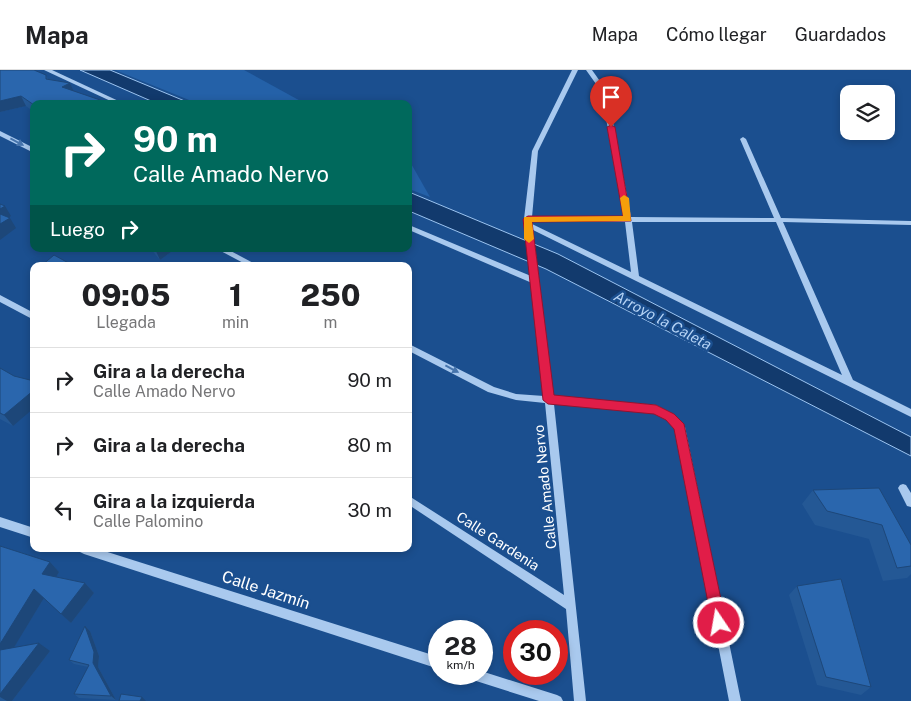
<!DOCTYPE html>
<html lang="es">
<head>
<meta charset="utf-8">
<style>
  :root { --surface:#fff; --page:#f2f2f2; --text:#202124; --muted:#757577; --line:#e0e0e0 }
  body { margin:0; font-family:"Public Sans",sans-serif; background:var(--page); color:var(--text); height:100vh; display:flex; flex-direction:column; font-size:19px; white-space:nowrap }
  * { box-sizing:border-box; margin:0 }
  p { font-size:16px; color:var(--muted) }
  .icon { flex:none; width:28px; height:28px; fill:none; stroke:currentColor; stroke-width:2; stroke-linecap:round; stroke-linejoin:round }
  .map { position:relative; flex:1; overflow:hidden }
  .drawer { position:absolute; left:30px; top:192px; width:382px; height:290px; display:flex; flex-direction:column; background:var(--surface); border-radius:10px; box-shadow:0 2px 8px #0003 }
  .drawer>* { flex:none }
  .banner { position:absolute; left:30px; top:30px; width:382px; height:152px; border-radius:10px; box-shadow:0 2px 8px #0003; background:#00695c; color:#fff; overflow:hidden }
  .buttons { position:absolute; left:840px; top:15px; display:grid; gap:10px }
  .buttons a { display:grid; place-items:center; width:55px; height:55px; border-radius:10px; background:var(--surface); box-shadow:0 2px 8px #0003; font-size:25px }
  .speed { position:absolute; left:428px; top:550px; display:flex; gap:10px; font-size:25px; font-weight:700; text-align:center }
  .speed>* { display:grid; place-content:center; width:65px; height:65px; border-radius:50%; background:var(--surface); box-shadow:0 2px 8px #0003; line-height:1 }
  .speed small { font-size:12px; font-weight:400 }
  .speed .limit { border:8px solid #d22; background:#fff; color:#111 }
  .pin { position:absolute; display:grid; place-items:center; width:42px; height:42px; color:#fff; margin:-51px -21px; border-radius:50% 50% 50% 0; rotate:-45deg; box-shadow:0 0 5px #0007 }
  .pin .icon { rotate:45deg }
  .me { position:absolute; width:55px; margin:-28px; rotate:348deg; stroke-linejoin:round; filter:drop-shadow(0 0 4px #0008) }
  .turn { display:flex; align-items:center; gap:18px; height:105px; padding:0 20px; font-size:22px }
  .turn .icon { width:65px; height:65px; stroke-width:2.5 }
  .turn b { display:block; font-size:35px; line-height:42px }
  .then { display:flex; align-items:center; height:48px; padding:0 20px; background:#0003; gap:10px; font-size:19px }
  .eta { display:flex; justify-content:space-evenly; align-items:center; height:85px; text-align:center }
  .eta b { font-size:30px; font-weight:800; line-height:35px }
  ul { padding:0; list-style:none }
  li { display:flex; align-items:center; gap:15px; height:65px; padding:0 20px; border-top:1px solid var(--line) }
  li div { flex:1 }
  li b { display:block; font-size:19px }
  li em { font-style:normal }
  header { display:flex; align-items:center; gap:30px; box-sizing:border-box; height:70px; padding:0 25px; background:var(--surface); border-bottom:1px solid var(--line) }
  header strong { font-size:24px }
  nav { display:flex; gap:28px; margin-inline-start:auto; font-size:18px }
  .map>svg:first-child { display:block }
  .green { fill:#2461a8 }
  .water { fill:#123a6d; stroke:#9cc4f0 }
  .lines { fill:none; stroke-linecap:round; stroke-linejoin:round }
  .minor { fill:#a9c9ee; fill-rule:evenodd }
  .wall { fill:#245895 }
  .shaded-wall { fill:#1d4779 }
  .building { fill:#2a66ad; stroke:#1d4779 }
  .oneway { fill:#4674ac }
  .route { fill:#e11d48; stroke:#92132f }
  .slow { fill:#f59e0b }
  .labels { text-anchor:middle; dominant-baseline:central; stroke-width:5; stroke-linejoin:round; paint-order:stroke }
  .street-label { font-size:14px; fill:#fff; stroke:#1b4f8f }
  .water-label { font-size:15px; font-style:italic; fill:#b5d3f5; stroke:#1b4f8f }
  .near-street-label { font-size:16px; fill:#fff; stroke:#1b4f8f }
</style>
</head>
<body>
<header>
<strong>Mapa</strong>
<nav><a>Mapa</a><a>Cómo llegar</a><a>Guardados</a></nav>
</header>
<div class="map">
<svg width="911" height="631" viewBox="0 0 911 631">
  <rect width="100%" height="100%" fill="#1b4f8f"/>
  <g class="green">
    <polygon points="115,0 244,0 306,34 199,34"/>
    <polygon points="409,90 430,127 409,119"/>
  </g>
  <g class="water">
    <polygon points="80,0 110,0 192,34 158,34"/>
    <polygon points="409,122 558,184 911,367 911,386 546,199 409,141"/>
  </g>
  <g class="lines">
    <g class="minor">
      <polygon points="44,0 52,0 125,34 117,34"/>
      <path d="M 572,0 L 578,0 L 538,81 L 532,147 L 624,147 L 601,21 L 586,0 L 592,0 L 607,21 L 631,147 L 774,148 L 740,69 L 743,67 L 746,69 L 781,148 L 911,151 L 911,155 L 783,152 L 853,310 L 911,339 L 911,347 L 533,160 L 553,327 L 656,335 L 673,344 L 685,357 L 741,631 L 729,631 L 676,359 L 667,350 L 654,342 L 554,334 L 586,631 L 574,631 L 566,539 L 409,435 L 409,426 L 564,525 L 545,333 L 516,330 L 488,322 L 409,281 L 409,274 L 494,317 L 516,324 L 544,326 L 532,213 L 409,160 L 409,155 L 531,206 L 524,149 L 532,81 ZM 532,151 L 625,152 L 631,202 L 532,154 ZM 632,152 L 776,152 L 842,305 L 639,206 Z"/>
      <polygon points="0,61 34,78 34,83 0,66"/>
      <polygon points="217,179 227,179 259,196 249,196"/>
      <polygon points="0,225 34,243 34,250 0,232"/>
      <polygon points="903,414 906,415 911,423 911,437 907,436 898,418 900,415"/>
      <polygon points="0,447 34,458 34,468 0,457"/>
      <polygon points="79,479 98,479 439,587 439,599 84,484 80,482"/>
      <polygon points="481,601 557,625 561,627 563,631 539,631 473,610 469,608 467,604 481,604"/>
    </g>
  </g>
  <g class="wall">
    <polygon points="0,0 46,5 48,9 70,13 73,20 34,34 34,42 26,36 0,42"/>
    <polygon points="151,179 175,179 160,190"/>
    <polygon points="0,298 13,356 0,349"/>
    <polygon points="879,418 911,475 911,504 907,508 883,511 869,469 815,455 802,434 813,420"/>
    <polygon points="0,476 50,492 59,502 56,507 85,513 94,523 71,553 44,528 14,577 50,581 12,631 0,631"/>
    <polygon points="797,516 871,617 861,625 817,615 789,525"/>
    <polygon points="85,556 90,561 99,586 98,597 116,630 79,628 74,624 88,597 74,594 69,590"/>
  </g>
  <g class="shaded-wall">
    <polygon points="70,13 75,24 62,17"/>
    <polygon points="21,26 26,36 0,42 0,31"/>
    <polygon points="5,136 11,146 1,153 0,151 0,139"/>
    <polygon points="10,148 16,158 0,170 0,154"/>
    <polygon points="159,179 175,179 160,190 156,181"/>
    <polygon points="34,320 34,338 13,356 4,345"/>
    <polygon points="50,492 59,502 52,514 42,504"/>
    <polygon points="85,513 94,523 71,553 61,544"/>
    <polygon points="34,519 44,528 7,589 0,584 0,574"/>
    <polygon points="85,556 90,561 99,586 98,597 116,630 111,626 93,593"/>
    <polygon points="39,573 50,581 12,631 7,631 0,627 0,624"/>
    <polygon points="142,627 146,631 140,631"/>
  </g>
  <g class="building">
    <polygon points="0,0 34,0 46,5 46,9 70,13 62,17 112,34 34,34 34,35 21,26 0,31"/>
    <polygon points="0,134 5,136 0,139"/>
    <polygon points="0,144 10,148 0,154"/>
    <polygon points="54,185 74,196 41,196"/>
    <polygon points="0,298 14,306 34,311 34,320 4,345 0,343"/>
    <polygon points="879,418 911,475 911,496 897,498 882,455 827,441 813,420"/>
    <polygon points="0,476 50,492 42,504 85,513 61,544 34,519 0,574"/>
    <polygon points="841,509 871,617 826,607 797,516"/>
    <polygon points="85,556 94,582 93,593 111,626 74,624 89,595 69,590"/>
    <polygon points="39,573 0,624 0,580"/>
    <polygon points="121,624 142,627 140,631 119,631"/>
  </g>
  <defs><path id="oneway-solid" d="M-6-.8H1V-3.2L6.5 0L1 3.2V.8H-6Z" transform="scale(1.25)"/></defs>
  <g class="oneway">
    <use href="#oneway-solid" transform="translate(17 72) rotate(28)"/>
    <use href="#oneway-solid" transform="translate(452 299) rotate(28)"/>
  </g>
  <polygon class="route" points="611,55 615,57 631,151 532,152 554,325 656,335 674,344 684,354 726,553 724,558 719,560 714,558 712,553 674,359 666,350 654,344 548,334 543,330 523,149 528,146 623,146 607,57"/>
  <polygon class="slow" points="624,125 629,128 631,151 532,152 534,169 529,173 524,169 524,147 623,146 620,128"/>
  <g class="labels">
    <g class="street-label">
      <text transform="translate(545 417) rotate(-96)">Calle Amado Nervo</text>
      <text transform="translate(498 471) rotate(33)">Calle Gardenia</text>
    </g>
    <g class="water-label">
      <text transform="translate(663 250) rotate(28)">Arroyo la Caleta</text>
    </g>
    <g class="near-street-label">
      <text transform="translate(266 520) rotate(18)">Calle Jazmín</text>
    </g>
  </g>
</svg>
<div class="buttons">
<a><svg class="icon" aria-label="layers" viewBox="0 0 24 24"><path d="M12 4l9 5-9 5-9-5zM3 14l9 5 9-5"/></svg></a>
</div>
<div class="speed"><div>28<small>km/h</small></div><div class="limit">30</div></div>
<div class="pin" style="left:611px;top:57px;background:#d93025"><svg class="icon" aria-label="arrive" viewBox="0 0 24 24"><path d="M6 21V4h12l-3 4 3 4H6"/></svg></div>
<svg class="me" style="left:719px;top:553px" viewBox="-20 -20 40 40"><circle r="17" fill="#e11d48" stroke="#fff" stroke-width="3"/><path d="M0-11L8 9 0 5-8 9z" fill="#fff"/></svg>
<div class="banner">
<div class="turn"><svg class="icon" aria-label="right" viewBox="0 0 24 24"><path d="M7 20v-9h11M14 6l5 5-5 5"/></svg><div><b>90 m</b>Calle Amado Nervo</div></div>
<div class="then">Luego<svg class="icon" aria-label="right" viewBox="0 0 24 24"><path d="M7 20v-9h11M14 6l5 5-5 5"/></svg></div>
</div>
<section class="drawer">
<div class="eta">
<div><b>09:05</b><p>Llegada</p></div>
<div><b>1</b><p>min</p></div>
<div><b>250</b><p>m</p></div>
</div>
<ul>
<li><svg class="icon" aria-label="right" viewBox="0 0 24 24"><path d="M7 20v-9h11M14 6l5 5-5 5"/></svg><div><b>Gira a la derecha</b><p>Calle Amado Nervo</p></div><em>90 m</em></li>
<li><svg class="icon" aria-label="right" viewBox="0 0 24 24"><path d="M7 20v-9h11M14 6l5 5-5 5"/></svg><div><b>Gira a la derecha</b></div><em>80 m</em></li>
<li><svg class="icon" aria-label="left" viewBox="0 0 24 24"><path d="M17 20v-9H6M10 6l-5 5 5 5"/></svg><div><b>Gira a la izquierda</b><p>Calle Palomino</p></div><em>30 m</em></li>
</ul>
</section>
</div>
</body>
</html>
